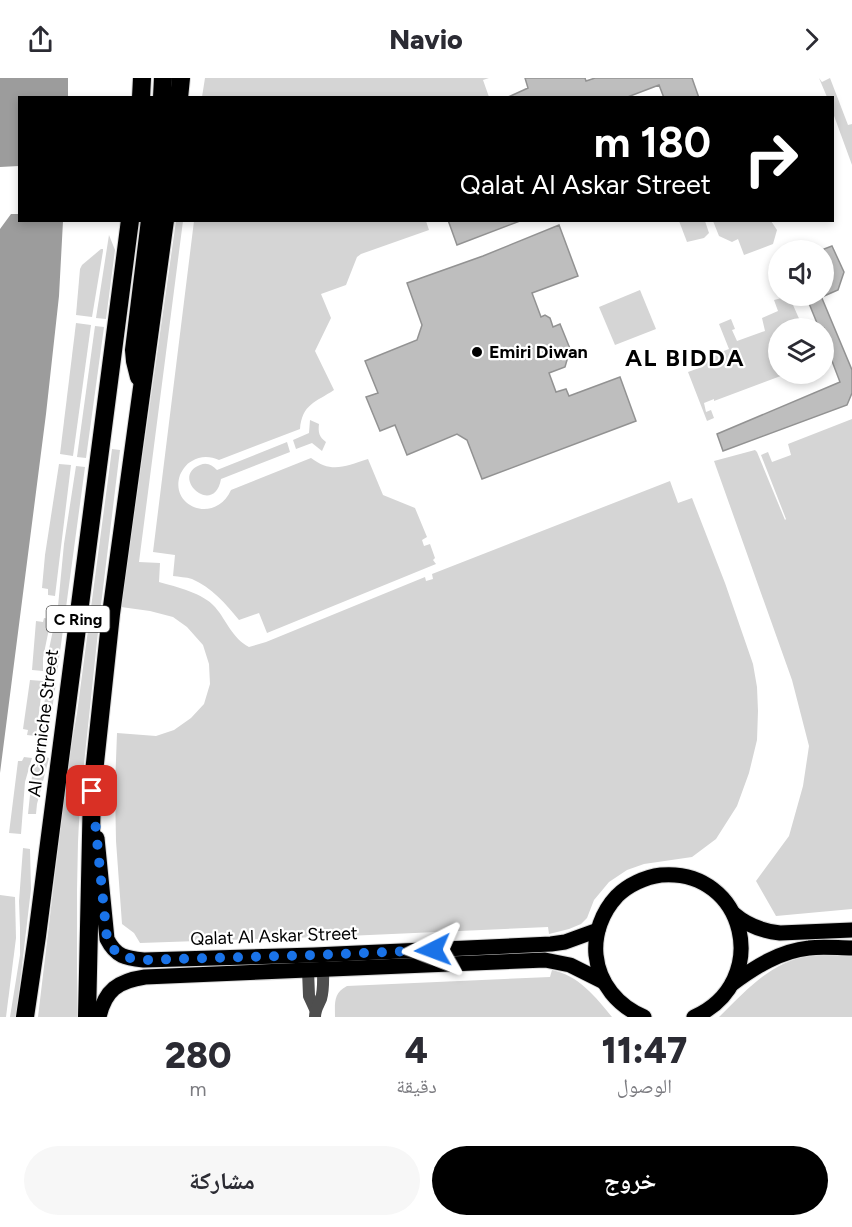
<!DOCTYPE html>
<html lang="ar">
<head>
<meta charset="utf-8">
<style>
  :root { --surface:#fff; --page:#f7f7f7; --text:#2b2b33; --muted:#7c7c81; --accent:#000 }
  body { margin:0; font-family:Figtree,"Noto Naskh Arabic",sans-serif; background:var(--page); color:var(--text); direction:rtl; height:100vh; display:flex; flex-direction:column; font-size:22px; white-space:nowrap }
  * { box-sizing:border-box; margin:0 }
  p { font-size:20px; color:var(--muted) }
  .icon { flex:none; width:33px; height:33px; fill:none; stroke:currentColor; stroke-width:2; stroke-linecap:round; stroke-linejoin:round }
  .map { position:relative; height:939px; overflow:hidden; direction:ltr }
  .sheet { display:flex; flex-direction:column; background:var(--surface); flex:1 }
  .sheet>* { flex:none }
  .top-card { position:absolute; left:18px; top:18px; width:816px; height:126px; border-radius:0px; box-shadow:0 3px 9px #0003; direction:rtl; background:#000; color:#fff; overflow:hidden }
  .controls { position:absolute; left:768px; top:162px; display:grid; gap:12px }
  .controls a { display:grid; place-items:center; width:66px; height:66px; border-radius:50%; background:var(--surface); box-shadow:0 3px 9px #0003; font-size:30px }
  .pin { position:absolute; display:grid; place-items:center; width:51px; height:51px; color:#fff; margin:-26px; border-radius:12px; box-shadow:0 3px 9px #0006 }
  .me { position:absolute; width:66px; margin:-33px; rotate:267deg; stroke-linejoin:round; filter:drop-shadow(0 0 4px #0008) }
  .turn { display:flex; align-items:center; gap:21px; height:126px; padding:0 24px; font-size:27px }
  .turn .icon { width:78px; height:78px; stroke-width:2.5 }
  .turn b { display:block; font-size:42px; line-height:51px }
  .eta { display:flex; justify-content:space-evenly; align-items:center; height:102px; text-align:center }
  .eta b { font-size:36px; font-weight:800; line-height:42px }
  .cta { display:flex; gap:12px; margin-top:auto; padding:12px 24px }
  .cta a { flex:1; height:69px; border-radius:36px; background:var(--accent); color:#fff; font-size:24px; font-weight:800; line-height:69px; text-align:center }
  .cta a+a { background:var(--page); color:var(--text) }
  header { display:flex; justify-content:space-between; align-items:center; height:78px; padding:0 24px; background:var(--surface); font-size:27px; font-weight:800 }
  .map>svg:first-child { display:block }
  .green { fill:#d5d5d5 }
  .water { fill:#9c9c9c }
  .building { fill:#bebebe; stroke:#929292; stroke-width:1.5 }
  .lines { fill:none; stroke-linecap:round; stroke-linejoin:round }
  .major-casing { stroke:#dbdbdb; stroke-width:17 }
  .highway-casing { stroke:#dbdbdb; stroke-width:20 }
  .minor { stroke:#4e4e4e; stroke-width:12 }
  .major { stroke:#000; stroke-width:15 }
  .highway { stroke:#000; stroke-width:18 }
  .route { stroke:#1a73e8; stroke-width:10; stroke-dasharray:0 18 }
  .poi-dot { fill:#000; stroke:#fff; stroke-width:2 }
  .labels { text-anchor:middle; dominant-baseline:central; stroke-width:4.5; stroke-linejoin:round; paint-order:stroke }
  .shield { fill:#fff; stroke:#4c4c4c; stroke-width:1.5 }
  .shield-label { font-size:16px; font-weight:bold; fill:#000 }
  .poi-label { font-size:18px; font-weight:bold; fill:#000; stroke:#fff; text-anchor:start }
  .street-label { font-size:18px; fill:#000; stroke:#fff }
  .district-label { font-size:24px; font-weight:bold; letter-spacing:1.5px; fill:#000; stroke:#fff }
</style>
</head>
<body>
<header><svg class="icon" aria-label="forward" viewBox="0 0 24 24"><path d="M9 5l7 7-7 7"/></svg>Navio<svg class="icon" aria-label="share" viewBox="0 0 24 24"><path d="M12 15V3M7 8l5-5 5 5M5 13v7h14v-7"/></svg></header>
<div class="map">
<svg width="852" height="939" viewBox="0 0 852 939">
  <rect width="100%" height="100%" fill="#fff"/>
  <g class="green">
    <polygon points="205,0 489,0 483,2 489,19 202,19"/>
    <polygon points="819,0 822,4 830,0 848,47 852,46 852,87 833,35 832,20 827,19"/>
    <path d="M 176,143 L 183,143 L 139,484 L 160,485 L 159,504 C 177,509 203,515 215,529 C 227,543 232,560 249,569 L 266,564 L 425,499 L 426,503 L 433,501 L 432,496 L 670,403 L 678,425 L 692,420 L 725,505 L 753,586 L 757,609 L 758,633 L 757,662 L 749,695 L 737,728 L 716,761 L 692,779 L 644,786 L 627,792 L 609,804 L 594,822 L 587,840 L 581,846 L 569,851 L 549,856 L 548,849 L 347,858 L 140,865 L 134,855 L 122,846 L 116,763 L 115,709 L 117,655 L 156,658 L 174,652 L 191,640 L 204,626 L 210,606 L 209,586 L 203,567 L 187,549 L 173,539 L 150,533 L 121,529 Z"/>
    <path d="M 194,143 L 426,143 L 429,152 L 361,176 L 357,179 L 346,207 L 321,216 L 331,240 L 315,273 L 334,312 C 316,324 302,326 300,351 L 219,382 C 210,378 200,378 192,383 C 186,386 183,391 180,397 C 169,429 215,447 231,412 L 311,380 C 332,396 345,388 368,381 L 383,417 L 415,430 L 427,459 L 422,462 L 424,468 L 430,466 L 435,480 L 433,482 L 436,486 L 267,555 L 259,535 L 239,542 C 226,526 211,509 192,501 C 186,499 179,499 173,498 L 175,477 L 153,474 Z"/>
    <polygon points="679,143 705,143 709,155 704,160 687,164"/>
    <polygon points="713,143 771,143 777,152 773,166 744,177 738,161 732,164 719,158"/>
    <polygon points="109,157 115,172 106,241 96,240"/>
    <polygon points="101,171 103,171 103,173 92,239 76,237 80,191 82,187"/>
    <polygon points="640,212 656,251 615,267 599,229"/>
    <polygon points="789,218 801,245 796,247 797,250 778,250 778,296 786,296 714,323 714,321 704,325 706,334 711,332 714,340 707,343 688,294 699,290 697,283 729,271 719,246 731,241 735,251 732,252 737,263 765,253 762,240 778,233 774,222"/>
    <polygon points="76,245 91,247 73,378 60,376"/>
    <polygon points="95,248 104,249 86,380 77,379"/>
    <polygon points="852,341 852,831 776,838 756,803 789,758 803,708 809,668 792,602 714,383 755,372 757,374 785,442 786,441 761,377 768,374 772,384 791,377 788,366"/>
    <path d="M 310,342 L 319,346 C 318,354 319,359 326,364 L 322,373 L 312,365 L 296,371 L 293,362 L 309,355 Z"/>
    <path d="M 287,364 L 290,374 L 221,401 C 214,440 169,399 200,387 C 207,384 212,387 217,392 Z"/>
    <polygon points="112,371 120,372 100,535 80,724 78,764 77,812 77,939 38,939 68,687 77,635"/>
    <polygon points="59,386 71,387 55,518 48,517 48,511 42,510 45,477"/>
    <polygon points="76,388 85,389 57,596 46,594 48,576 58,528 64,466"/>
    <polygon points="44,540 51,541 43,580 43,593 32,592 36,543 43,544"/>
    <polygon points="30,602 43,603 36,658 27,657 28,652 23,651"/>
    <polygon points="47,604 56,605 45,679 49,680 48,684 37,726 36,736 28,736 32,698 38,677"/>
    <polygon points="24,679 32,680 25,704 21,756 9,755 18,683 22,683"/>
    <polygon points="23,770 30,771 31,811 16,939 10,939 20,877 20,850 19,823"/>
    <polygon points="0,817 15,819 16,860 6,939 0,939"/>
    <path d="M 852,875 L 852,939 L 719,939 C 748,911 768,886 810,877 C 824,875 838,876 852,875 Z"/>
    <path d="M 552,892 C 578,897 596,919 612,939 L 335,939 C 335,926 333,915 347,908 L 550,899 Z"/>
  </g>
  <g class="water">
    <polygon points="0,0 68,0 68,19 20,20 19,88 0,89"/>
    <polygon points="11,136 19,136 20,142 63,143 59,218 46,336 0,695 0,151"/>
  </g>
  <g class="building">
    <polygon points="525,0 585,0 586,3 595,0 692,0 699,20 664,20 659,7 625,20 506,20 528,10"/>
    <polygon points="448,142 520,142 520,143 457,167"/>
    <polygon points="559,147 578,198 532,215 541,239 545,237 550,240 553,249 560,246 571,273 564,276 567,282 565,289 549,295 556,314 566,311 569,318 620,299 636,343 482,401 467,362 457,356 407,377 395,347 380,353 366,319 378,315 365,283 417,262 422,247 407,205 483,178"/>
    <polygon points="832,168 844,194 838,212 824,218 824,171"/>
    <polygon points="806,218 821,218 852,292 852,315 847,327 723,373 717,356 840,304 824,262 824,250 819,250"/>
  </g>
  <g class="lines">
    <defs>
      <g id="major">
        <path d="M 97,760 L 107,861 C 116,879 126,880 144,882 L 314,877 L 551,866 L 565,864 L 598,852"/>
        <path d="M 734,836 C 748,848 762,853 780,855 L 852,852"/>
        <path d="M 732,906 C 755,889 780,873 809,870 C 823,868 838,870 852,870"/>
        <path d="M 99,939 C 105,912 118,903 145,899 L 545,882 L 570,887 L 604,904"/>
        <path d="M 644,939 C 618,928 599,906 596,877 C 594,856 602,834 617,818 C 628,807 645,799 661,797 C 746,790 773,904 694,939"/>
      </g>
      <g id="highway">
        <polyline points="141,20 142,0"/>
        <polyline points="162,20 163,0"/>
        <polyline points="179,20 181,0"/>
        <polyline points="139,299 135,283 134,272 150,142"/>
        <polyline points="25,939 37,858 130,142"/>
        <polyline points="87,939 92,713 111,536 165,142"/>
      </g>
    </defs>
    <use href="#major" class="major-casing"/>
    <use href="#highway" class="highway-casing"/>
    <g class="minor">
      <polyline points="308,892 309,918 315,931"/>
      <path d="M 315,939 C 315,931 318,928 321,921 C 324,911 323,901 323,891"/>
    </g>
    <use href="#major" class="major"/>
    <use href="#highway" class="highway"/>
  </g>
  <g class="lines">
    <path class="route" d="M 92,713 L 107,861 C 116,879 126,880 144,882 L 315,877 L 433,872"/>
  </g>
  <circle class="poi-dot" cx="477" cy="274" r="6"/>
  <g class="labels">
    <rect class="shield" x="46.5" y="528" width="63" height="26" rx="4.5"/>
    <g class="shield-label">
      <text x="78" y="541">C Ring</text>
    </g>
    <g class="poi-label">
      <text x="489" y="274">Emiri Diwan</text>
    </g>
    <g class="street-label">
      <text transform="translate(43 645) rotate(-83)">Al Corniche Street</text>
      <text transform="translate(274 858) rotate(-2)">Qalat Al Askar Street</text>
    </g>
    <g class="district-label">
      <text x="685" y="279">AL BIDDA</text>
    </g>
  </g>
</svg>
<div class="controls">
<a><svg class="icon" aria-label="sound" viewBox="0 0 24 24"><path d="M4 9h4l5-4v14l-5-4H4zM17 9q2 3 0 6"/></svg></a>
<a><svg class="icon" aria-label="layers" viewBox="0 0 24 24"><path d="M12 4l9 5-9 5-9-5zM3 14l9 5 9-5"/></svg></a>
</div>
<div class="pin" style="left:92px;top:713px;background:#d93025"><svg class="icon" aria-label="arrive" viewBox="0 0 24 24"><path d="M6 21V4h12l-3 4 3 4H6"/></svg></div>
<svg class="me" style="left:433px;top:872px" viewBox="-20 -20 40 40"><path d="M0-17L14 15 0 8-14 15z" fill="#1a73e8" stroke="#fff" stroke-width="4"/></svg>
<div class="top-card">
<div class="turn"><svg class="icon" aria-label="right" viewBox="0 0 24 24"><path d="M7 20v-9h11M14 6l5 5-5 5"/></svg><div><b>180 m</b>Qalat Al Askar Street</div></div>
</div>
</div>
<section class="sheet">
<div class="eta">
<div><b>11:47</b><p>الوصول</p></div>
<div><b>4</b><p>دقيقة</p></div>
<div><b>280</b><p>m</p></div>
</div>
<div class="cta"><a>خروج</a><a>مشاركة</a></div>
</section>
</body>
</html>
